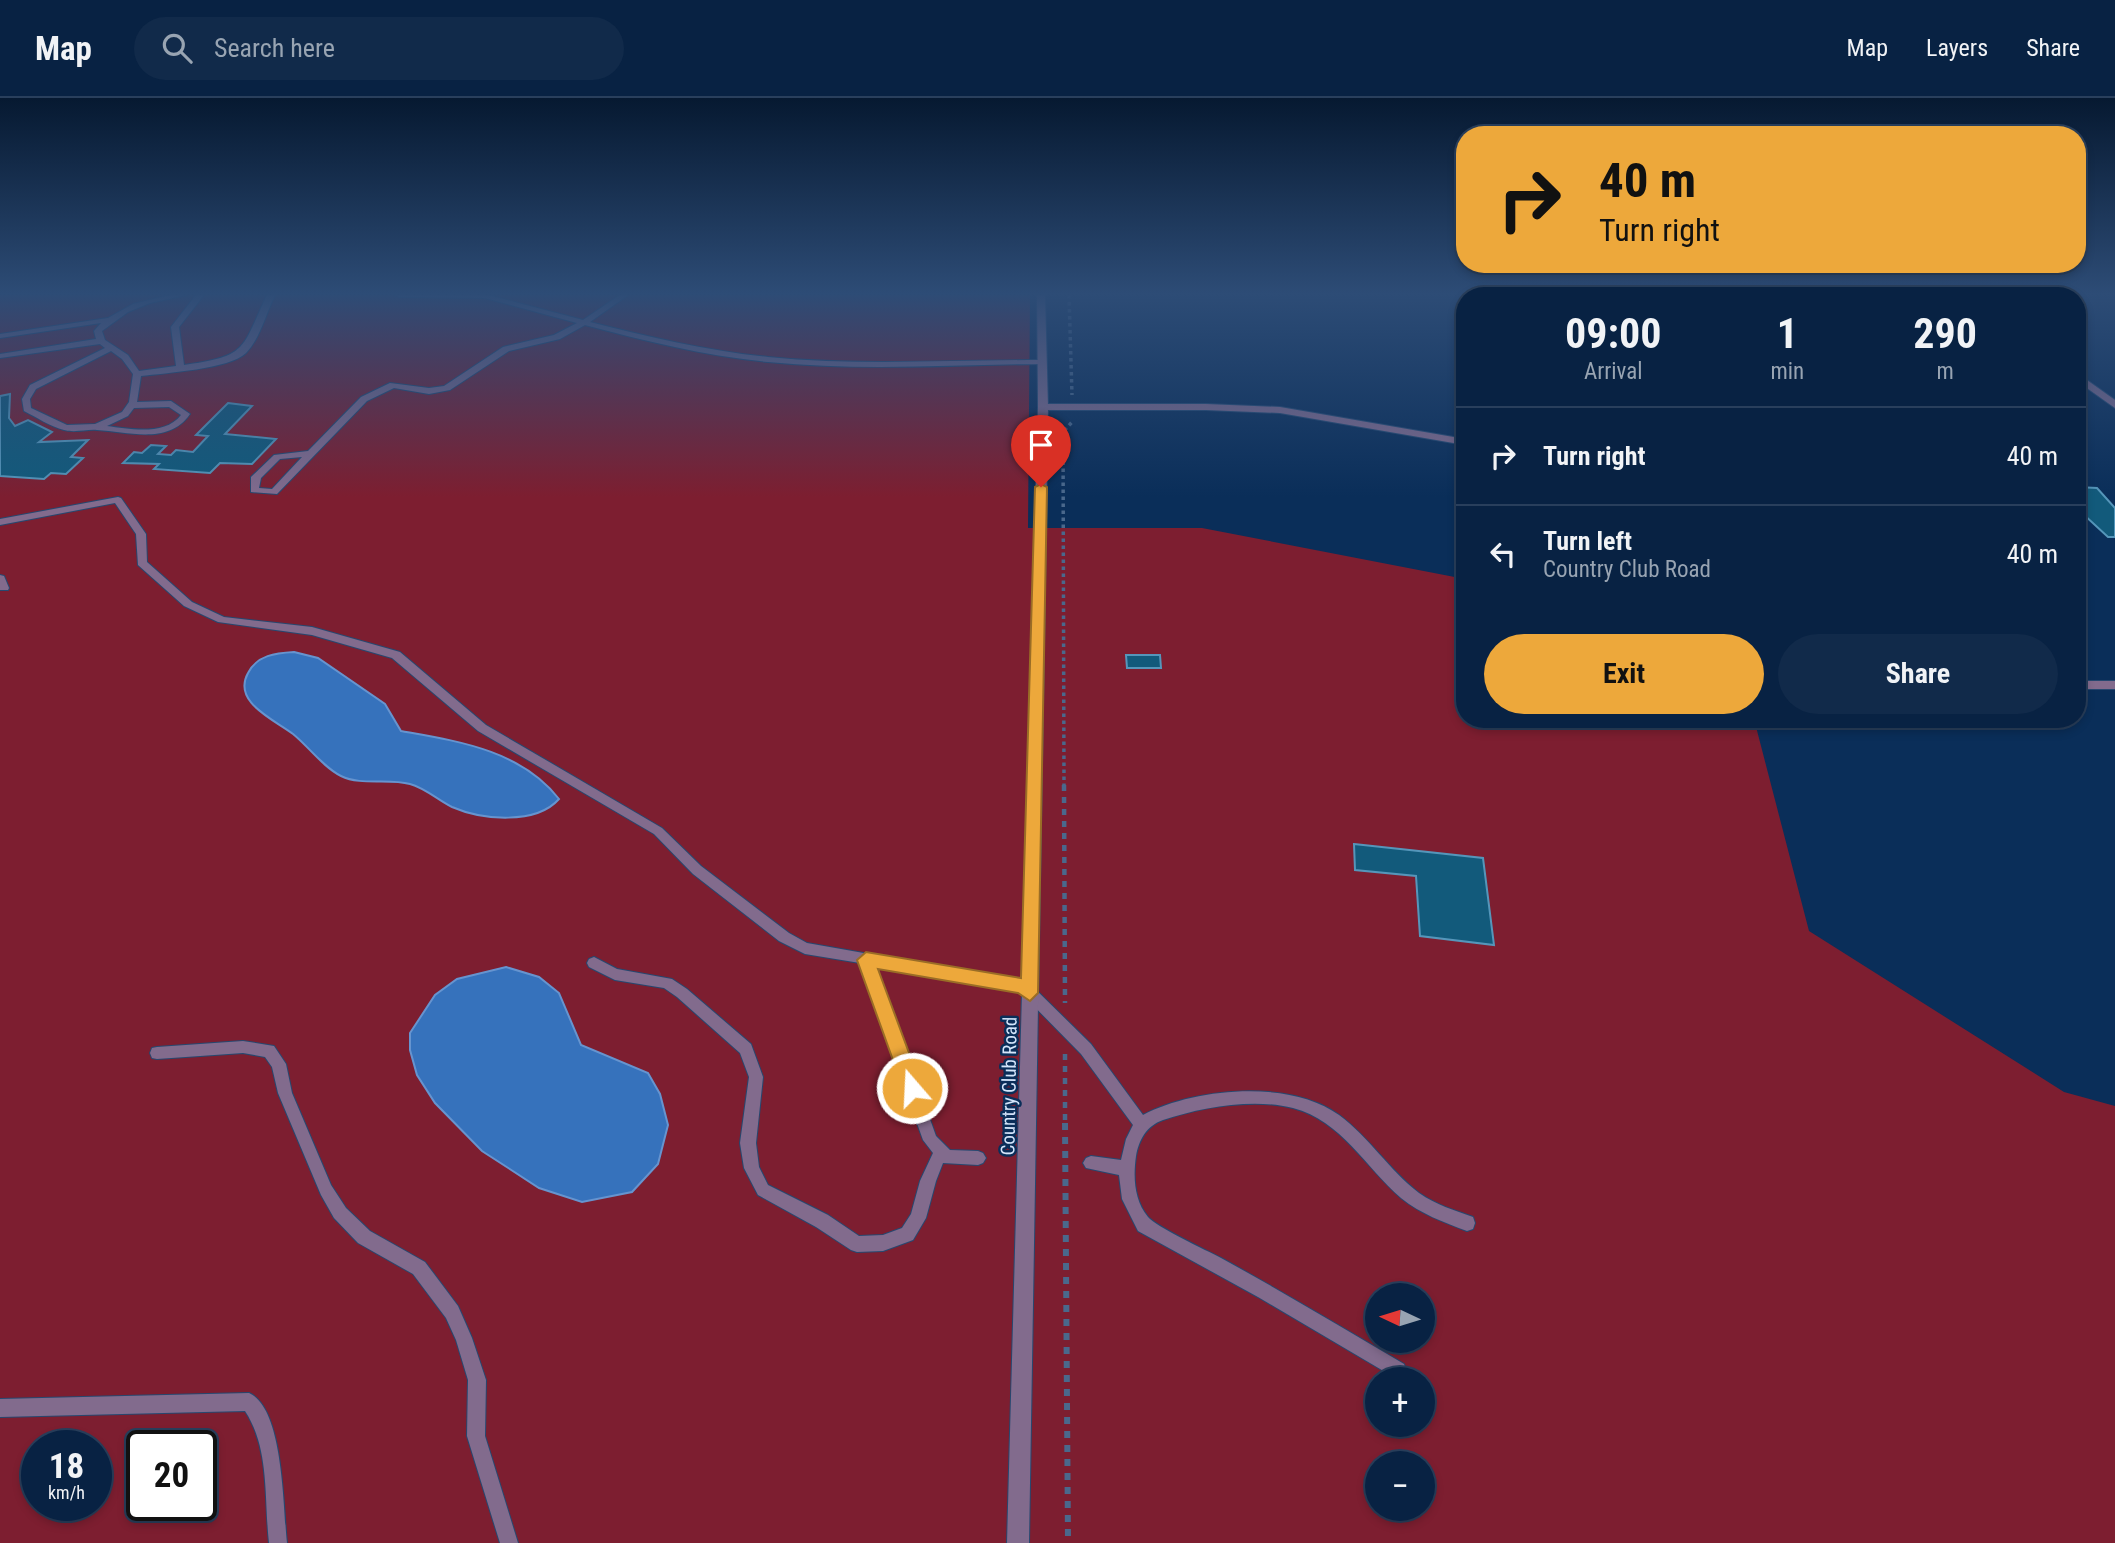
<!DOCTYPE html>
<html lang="en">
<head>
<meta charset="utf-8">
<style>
  :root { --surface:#082243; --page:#112a4a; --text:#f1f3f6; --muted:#98a4b2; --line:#293f5c; --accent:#eda83b }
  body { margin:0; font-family:"Roboto Condensed",sans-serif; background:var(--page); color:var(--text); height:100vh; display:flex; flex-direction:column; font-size:26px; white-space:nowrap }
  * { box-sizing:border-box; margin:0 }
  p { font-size:23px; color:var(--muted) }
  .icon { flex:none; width:38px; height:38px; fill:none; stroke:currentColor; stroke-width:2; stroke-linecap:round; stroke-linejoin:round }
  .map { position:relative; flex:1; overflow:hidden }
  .drawer { position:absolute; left:1456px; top:189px; width:630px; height:441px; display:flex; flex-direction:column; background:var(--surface); border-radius:28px; box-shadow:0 4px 10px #0003,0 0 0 2px var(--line) }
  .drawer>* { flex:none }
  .hud { position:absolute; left:1456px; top:28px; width:630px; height:147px; border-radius:28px; box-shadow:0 4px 10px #0003,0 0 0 2px var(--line); background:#eda83b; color:#111; overflow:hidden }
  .needle { width:46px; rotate:274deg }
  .controls { position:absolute; left:1365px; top:1185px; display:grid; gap:14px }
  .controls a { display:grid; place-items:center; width:70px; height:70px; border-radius:50%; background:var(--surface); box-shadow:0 4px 10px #0003,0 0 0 2px var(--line); font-size:35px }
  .speed { position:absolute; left:21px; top:1332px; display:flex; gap:14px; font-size:35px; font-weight:700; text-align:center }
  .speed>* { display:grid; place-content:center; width:91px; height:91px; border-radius:50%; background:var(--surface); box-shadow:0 4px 10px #0003,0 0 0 2px var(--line); line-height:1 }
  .speed small { font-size:18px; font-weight:400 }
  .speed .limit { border:4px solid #111; border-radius:10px; background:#fff; color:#111 }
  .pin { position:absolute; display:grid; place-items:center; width:60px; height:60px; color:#fff; margin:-72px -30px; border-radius:50% 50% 50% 0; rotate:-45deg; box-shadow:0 0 7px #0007 }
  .pin .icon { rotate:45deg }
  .me { position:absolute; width:77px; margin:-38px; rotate:341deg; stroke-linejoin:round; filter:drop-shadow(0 0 5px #0008) }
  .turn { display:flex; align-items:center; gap:24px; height:147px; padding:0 28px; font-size:32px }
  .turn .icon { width:91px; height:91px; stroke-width:2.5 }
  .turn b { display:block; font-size:49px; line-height:60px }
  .eta { display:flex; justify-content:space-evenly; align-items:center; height:119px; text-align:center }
  .eta b { font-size:42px; font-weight:700; line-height:49px }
  .action { display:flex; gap:14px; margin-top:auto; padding:14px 28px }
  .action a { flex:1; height:80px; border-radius:42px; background:var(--accent); color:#111; font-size:28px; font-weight:700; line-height:80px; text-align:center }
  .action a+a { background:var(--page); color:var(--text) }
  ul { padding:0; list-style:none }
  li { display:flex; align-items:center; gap:21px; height:98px; padding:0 28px; border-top:2px solid var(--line) }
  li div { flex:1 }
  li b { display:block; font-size:26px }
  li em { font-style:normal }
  header { display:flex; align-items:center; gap:42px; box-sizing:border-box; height:98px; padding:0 35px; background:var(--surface); border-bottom:2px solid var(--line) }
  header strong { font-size:33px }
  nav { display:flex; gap:38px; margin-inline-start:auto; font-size:24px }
  .search { width:490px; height:63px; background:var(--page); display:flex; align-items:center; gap:18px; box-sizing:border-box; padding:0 24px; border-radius:38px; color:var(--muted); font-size:26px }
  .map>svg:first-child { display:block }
  .green { fill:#7d1e30; fill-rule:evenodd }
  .water { fill:#3672bc; stroke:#6694cf; stroke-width:2 }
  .building { fill:#125a7b; stroke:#5596ba; stroke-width:2 }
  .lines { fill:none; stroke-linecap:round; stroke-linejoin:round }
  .service-casing { stroke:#264870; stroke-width:2 }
  .minor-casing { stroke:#264870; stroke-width:2 }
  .tertiary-casing { stroke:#264870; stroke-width:2 }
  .path-far2 { stroke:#4a688c; stroke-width:3.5; stroke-dasharray:3.5 3.5; stroke-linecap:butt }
  .path-far1 { stroke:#4a688c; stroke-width:4.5; stroke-dasharray:6 6; stroke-linecap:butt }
  .path { stroke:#4a688c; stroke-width:6; stroke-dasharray:7 7; stroke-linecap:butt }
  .service { fill:#826b8d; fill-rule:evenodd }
  .minor { fill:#826b8d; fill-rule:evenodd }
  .tertiary { fill:#826b8d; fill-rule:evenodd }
  .route { fill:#eda83b; stroke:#9a6d26; stroke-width:2 }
  .labels { text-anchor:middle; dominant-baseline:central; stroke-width:5; stroke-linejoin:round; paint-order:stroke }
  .street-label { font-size:19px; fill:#d5e5fb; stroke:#0a2e59 }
</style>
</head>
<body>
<header>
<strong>Map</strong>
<div class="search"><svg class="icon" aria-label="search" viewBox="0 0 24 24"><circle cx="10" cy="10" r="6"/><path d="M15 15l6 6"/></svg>Search here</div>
<nav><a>Map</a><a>Layers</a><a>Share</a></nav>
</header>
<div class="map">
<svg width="2115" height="1445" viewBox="0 0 2115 1445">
  <rect width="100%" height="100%" fill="#0a2e59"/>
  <path class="green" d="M 0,197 L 1030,197 L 1028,430 L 1202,430 L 1465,481 L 1465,621 L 1754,621 L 1809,833 L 2064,994 L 2115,1008 L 2115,1445 L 0,1445 ZM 1377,1197 L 1423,1197 L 1423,1242 L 1377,1242 ZM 1377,1281 L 1423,1281 L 1423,1326 L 1377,1326 ZM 37,1348 L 96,1348 L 96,1407 L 37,1407 ZM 142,1348 L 201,1348 L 201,1407 L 142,1407 ZM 1377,1365 L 1423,1365 L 1423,1410 L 1377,1410 Z"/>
  <g class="water">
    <path d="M 294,554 L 318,560 L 385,606 L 401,633 C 457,643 521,652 559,701 C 536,727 482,722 452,709 C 438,702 425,690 410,686 C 388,680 361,688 341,678 C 323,669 308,648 293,636 C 273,621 232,604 248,575 C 257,557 276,555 294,554 Z"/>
    <polygon points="506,869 539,879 559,895 581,947 648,975 660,996 668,1027 658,1066 632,1094 582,1104 539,1090 482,1053 435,1005 417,977 410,952 410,935 435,897 457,881"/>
  </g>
  <g class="building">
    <polygon points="10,296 9,320 15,328 28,322 52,334 39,344 88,342 71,359 83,360 66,376 51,375 44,381 0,378 0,298"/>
    <polygon points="228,305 252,308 225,336 276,341 252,366 220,365 210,375 154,371 159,366 123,365 134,354 142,355 151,347 166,348 158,356 171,357 176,352 193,354 208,338 196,337"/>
    <polygon points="2077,389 2097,390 2115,410 2115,439 2108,439 2082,415 2077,415"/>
    <polygon points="1126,557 1160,557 1161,570 1127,570"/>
    <polygon points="1354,746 1483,760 1494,847 1420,838 1416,778 1355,772"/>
  </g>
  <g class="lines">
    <defs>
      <g id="service">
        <path d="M 170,197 L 186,197 L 150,205 L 128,214 L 102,233 L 105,242 L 128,257 L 139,273 L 176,268 L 171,229 L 196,197 L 204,197 L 179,229 L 184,267 C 248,258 241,252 267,197 L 275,197 C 266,215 260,241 246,255 C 230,271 165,275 141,278 L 137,304 L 171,303 L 190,316 C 169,347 129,334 97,332 C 87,331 75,335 64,332 C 51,329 36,319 24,313 L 22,301 L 30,287 L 105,250 L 100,246 L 0,260 L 0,256 L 96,241 L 94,233 L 101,225 L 0,240 L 0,236 L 108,220 L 133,206 ZM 111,253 L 122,261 L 133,276 L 129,304 L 122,314 L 95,326 L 67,327 L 31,310 L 30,301 L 36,291 ZM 169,309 L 181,317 C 165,338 130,331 107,328 L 128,318 L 134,310 Z"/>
        <path d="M 395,197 L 488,197 L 583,222 L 620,197 L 628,197 L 590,224 C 649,239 708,253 768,259 C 858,268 950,262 1040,262 L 1044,264 L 1040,266 C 949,267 858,273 768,264 C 706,258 645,243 585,227 L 560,241 L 509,253 L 450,292 L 429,296 L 394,290 L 367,303 L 277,396 L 251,394 L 251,379 L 274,357 L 308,353 L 361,299 L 390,285 L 429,290 L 444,288 L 503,249 L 554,237 L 577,225 L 485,200 L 399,199 ZM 302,359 L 272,391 L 259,390 L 261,380 L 280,361 Z"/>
        <path d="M 118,399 L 121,400 L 146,436 L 147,464 L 192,504 L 224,519 L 312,529 L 400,554 L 486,627 L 662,730 L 701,768 L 789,835 L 807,845 L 1028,884 L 1091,946 L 1143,1017 C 1194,990 1290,981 1339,1017 C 1369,1039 1389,1072 1419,1095 C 1436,1107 1454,1112 1473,1119 L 1475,1125 L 1473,1131 L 1467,1133 C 1443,1124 1421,1116 1401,1100 C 1365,1069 1342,1023 1293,1010 C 1253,1000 1202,1009 1163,1022 C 1146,1028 1139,1042 1136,1058 C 1133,1079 1134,1102 1148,1119 C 1156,1129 1206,1152 1221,1160 C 1283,1194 1343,1230 1404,1266 L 1406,1272 L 1404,1278 L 1398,1280 L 1392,1278 L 1258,1199 L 1138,1133 L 1122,1101 L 1119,1077 L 1086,1070 L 1083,1065 L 1086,1060 L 1091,1058 L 1121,1062 L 1126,1041 L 1133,1027 L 1081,956 L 1019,893 L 875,868 L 936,1038 L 950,1052 L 978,1053 L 983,1055 L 986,1060 L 983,1065 L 978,1067 L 943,1065 L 936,1083 L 926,1120 L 913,1142 L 883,1153 L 857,1154 L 851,1152 L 816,1129 L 758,1097 L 744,1070 L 740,1045 L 749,979 L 740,955 L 677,899 L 664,890 L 615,882 L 589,869 L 587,865 L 589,861 L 594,859 L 617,871 L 672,881 L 687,891 L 751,946 L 763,979 L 756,1045 L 759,1069 L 768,1087 L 828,1117 L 859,1138 L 883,1137 L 902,1130 L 911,1116 L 920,1083 L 933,1055 L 923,1042 L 860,865 L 805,856 L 779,843 L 693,776 L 654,736 L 478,633 L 392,560 L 312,537 L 218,524 L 184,508 L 138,467 L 136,436 L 115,405 L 0,427 L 0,421 Z"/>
        <polygon points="0,477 4,478 9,490 8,492 0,492"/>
        <polygon points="243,943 274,948 286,966 292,995 331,1087 346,1110 370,1133 425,1164 458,1208 472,1240 486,1282 485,1338 518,1445 500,1445 467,1338 468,1282 456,1242 446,1220 413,1176 358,1145 334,1120 321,1097 278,995 272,969 265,959 243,955 157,961 152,960 150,955 152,950 157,949"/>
        <path d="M 249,1295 C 284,1310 283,1411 287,1445 L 269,1445 C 264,1401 270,1351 245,1313 L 0,1319 L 0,1301 Z"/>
      </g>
      <g id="minor">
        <polygon points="1907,197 1917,197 1918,198 1907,198"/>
        <polygon points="2077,275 2115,302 2115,310 2077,283"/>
        <polygon points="1206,306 1280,309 1465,341 1465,347 1280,315 1206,312 1043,312 1038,309 1043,306"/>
        <rect x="2077" y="583" width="38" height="8"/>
      </g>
      <polygon id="tertiary" points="1037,197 1045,197 1048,309 1029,1445 1007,1445 1038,309"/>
    </defs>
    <use href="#service" class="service-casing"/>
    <use href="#minor" class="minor-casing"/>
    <use href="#tertiary" class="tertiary-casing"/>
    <g class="path-far2">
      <polyline points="1069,197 1072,297"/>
      <polyline points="1869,197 1873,198"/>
      <polyline points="1064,689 1063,334 1073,323"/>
    </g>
    <g class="path-far1">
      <polyline points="1064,687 1065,905"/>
      <polyline points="1065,956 1065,1026"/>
    </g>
    <polyline class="path" points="1065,1025 1068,1445"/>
    <use href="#service" class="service"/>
    <use href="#minor" class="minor"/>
    <use href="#tertiary" class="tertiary"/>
  </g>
  <linearGradient id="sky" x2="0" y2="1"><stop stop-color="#061931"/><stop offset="0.49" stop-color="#2d4c76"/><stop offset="1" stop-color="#2d4c76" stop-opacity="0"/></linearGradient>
  <rect width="2115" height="399" fill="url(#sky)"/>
  <polygon class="route" points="1041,386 1047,389 1038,895 1030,903 1018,895 878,871 922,990 919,997 912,999 906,997 903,990 857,862 866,854 1021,880 1035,389"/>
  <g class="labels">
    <g class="street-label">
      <text transform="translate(1009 988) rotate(-89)">Country Club Road</text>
    </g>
  </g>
</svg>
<div class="controls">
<a><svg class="needle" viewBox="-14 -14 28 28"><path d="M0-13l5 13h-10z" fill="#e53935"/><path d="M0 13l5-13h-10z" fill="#98a4b2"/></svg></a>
<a>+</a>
<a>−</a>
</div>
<div class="speed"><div>18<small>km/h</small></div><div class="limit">20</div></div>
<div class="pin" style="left:1041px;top:389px;background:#d93025"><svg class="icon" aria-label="arrive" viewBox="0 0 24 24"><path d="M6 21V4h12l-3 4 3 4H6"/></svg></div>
<svg class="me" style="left:912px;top:990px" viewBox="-20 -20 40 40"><circle r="17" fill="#eda83b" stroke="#fff" stroke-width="3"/><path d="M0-11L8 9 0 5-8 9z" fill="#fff"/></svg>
<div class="hud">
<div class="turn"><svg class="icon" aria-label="right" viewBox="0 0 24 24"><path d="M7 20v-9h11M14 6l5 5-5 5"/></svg><div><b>40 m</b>Turn right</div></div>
</div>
<section class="drawer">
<div class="eta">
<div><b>09:00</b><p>Arrival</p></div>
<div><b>1</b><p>min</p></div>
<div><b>290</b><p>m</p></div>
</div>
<ul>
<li><svg class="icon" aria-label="right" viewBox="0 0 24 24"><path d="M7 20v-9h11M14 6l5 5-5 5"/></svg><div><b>Turn right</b></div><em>40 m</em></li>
<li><svg class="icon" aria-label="left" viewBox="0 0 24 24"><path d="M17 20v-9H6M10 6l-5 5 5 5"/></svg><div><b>Turn left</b><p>Country Club Road</p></div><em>40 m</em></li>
</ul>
<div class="action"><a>Exit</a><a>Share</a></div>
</section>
</div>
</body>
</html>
